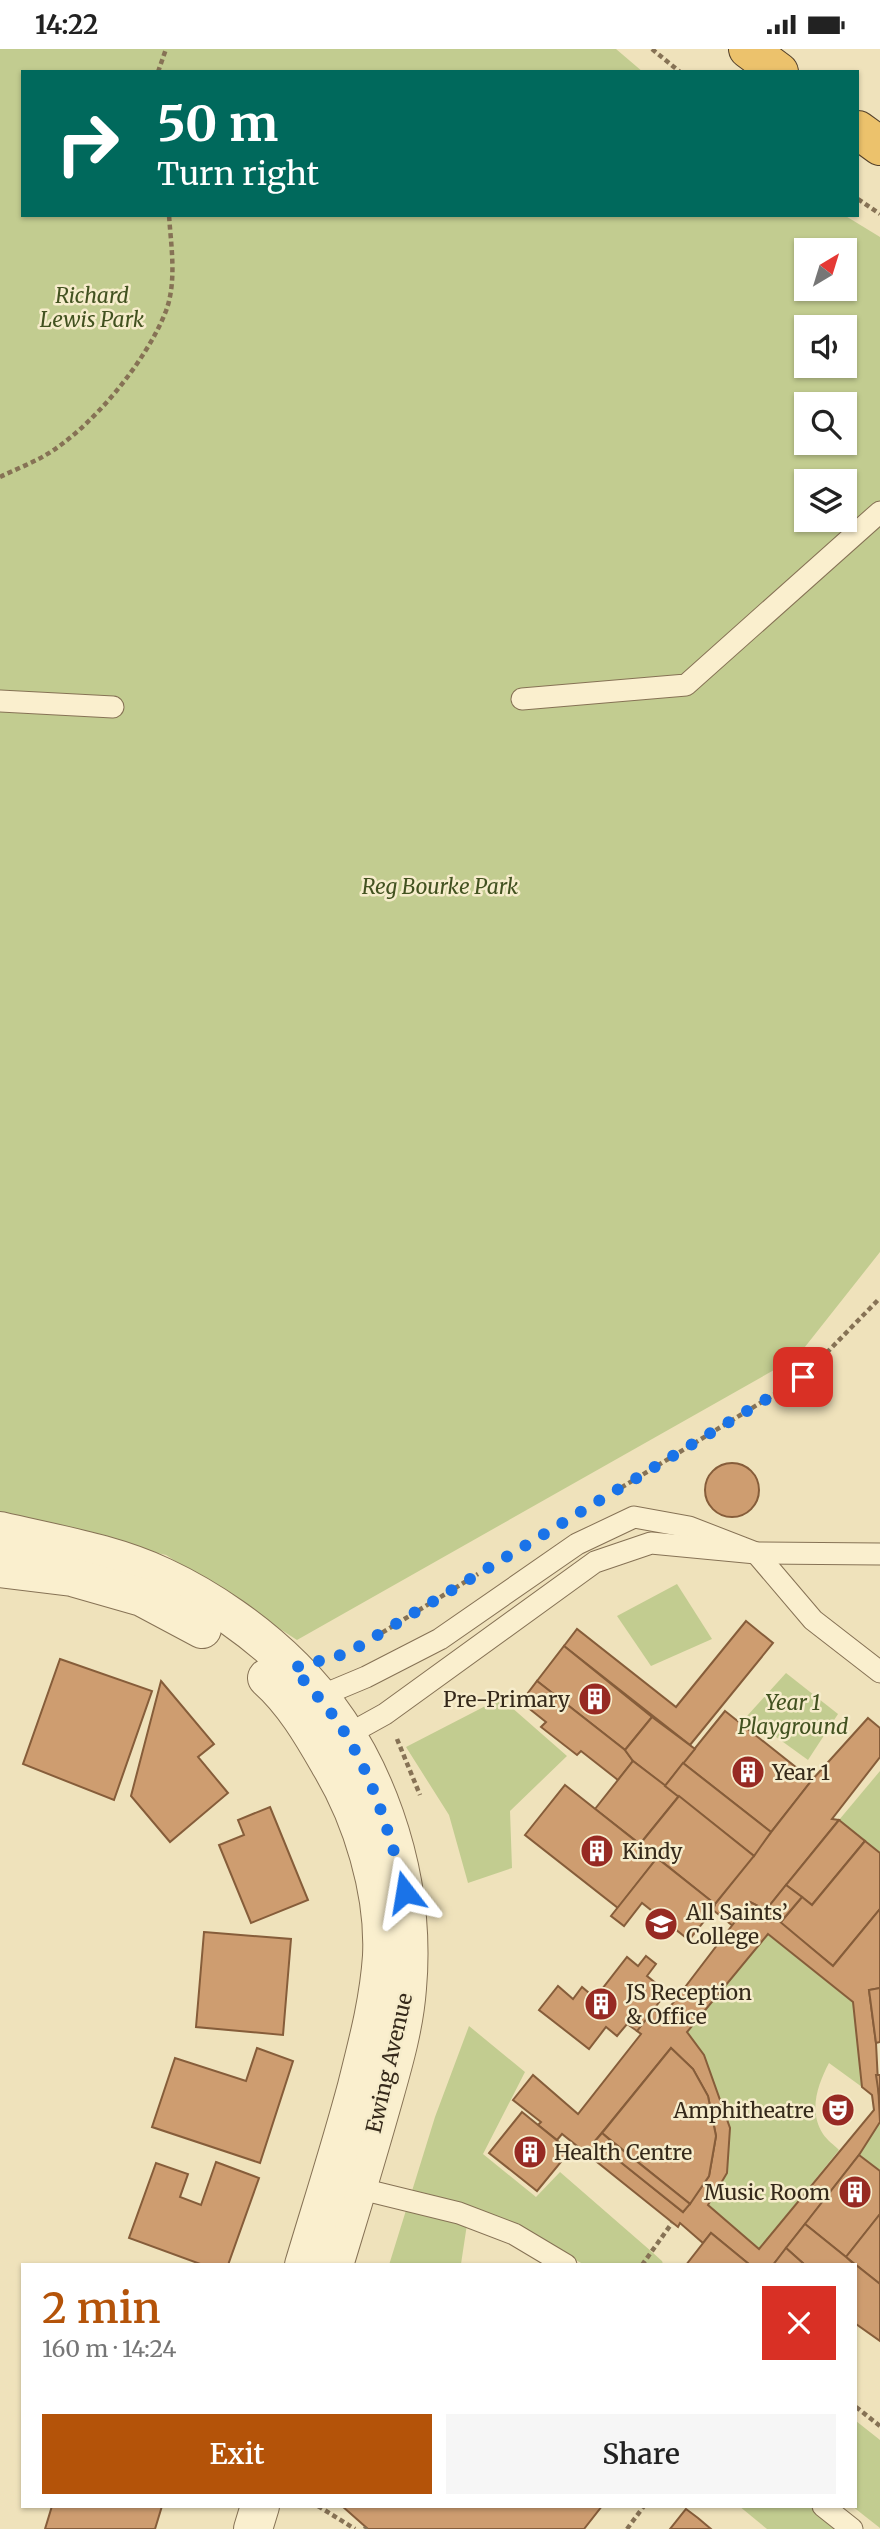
<!DOCTYPE html>
<html lang="en">
<head>
<meta charset="utf-8">
<style>
  :root { --surface:#fff; --page:#f6f6f6; --text:#222; --muted:#767676; --accent:#b45309 }
  body { margin:0; font-family:Merriweather,serif; background:var(--page); color:var(--text); height:100vh; display:flex; flex-direction:column; font-size:26px; white-space:nowrap }
  * { box-sizing:border-box; margin:0 }
  p { font-size:23px; color:var(--muted) }
  .icon { flex:none; width:38px; height:38px; fill:none; stroke:currentColor; stroke-width:2; stroke-linecap:round; stroke-linejoin:round }
  .map { position:relative; flex:1; overflow:hidden }
  .side { position:absolute; left:21px; top:2214px; width:836px; height:245px; display:flex; flex-direction:column; background:var(--surface); border-radius:0px; box-shadow:0 2px 5px #0004 }
  .side>* { flex:none }
  .hud { position:absolute; left:21px; top:21px; width:838px; height:147px; border-radius:0px; box-shadow:0 2px 5px #0004; background:#00695c; color:#fff; overflow:hidden }
  .needle { width:46px; rotate:38deg }
  .buttons { position:absolute; left:794px; top:189px; display:grid; gap:14px }
  .buttons a { display:grid; place-items:center; width:63px; height:63px; border-radius:0px; background:var(--surface); box-shadow:0 2px 5px #0004; font-size:35px }
  .pin { position:absolute; display:grid; place-items:center; width:60px; height:60px; color:#fff; margin:-30px; border-radius:14px; box-shadow:0 4px 10px #0006 }
  .me { position:absolute; width:77px; margin:-38px; rotate:346deg; stroke-linejoin:round; filter:drop-shadow(0 0 5px #0008) }
  .turn { display:flex; align-items:center; gap:24px; height:147px; padding:0 21px; font-size:32px }
  .turn .icon { width:91px; height:91px; stroke-width:2.5 }
  .turn b { display:block; font-size:49px; line-height:60px }
  .round { display:grid; place-items:center; flex:none; width:74px; height:74px; border-radius:0px; background:var(--page) }
  .overview { display:flex; align-items:center; justify-content:space-between; height:119px; padding:0 21px }
  h1 { font-size:42px; font-weight:600; line-height:52px; color:var(--accent) }
  .button { display:flex; gap:14px; margin-top:auto; padding:14px 21px }
  .button a { flex:1; height:80px; border-radius:0px; background:var(--accent); color:#fff; font-size:28px; font-weight:600; line-height:80px; text-align:center }
  .button a+a { background:var(--page); color:var(--text) }
  .status { display:flex; justify-content:space-between; align-items:center; height:49px; padding:0 35px; background:var(--surface); direction:ltr }
  .status svg { height:19px; fill:currentColor }
  .map>svg:first-child { display:block }
  .green { fill:#c2cc90; fill-rule:evenodd }
  .building { fill:#ce9d70; stroke:#865d3a; stroke-width:2; fill-rule:evenodd }
  .lines { fill:none; stroke-linecap:round; stroke-linejoin:round }
  .service-casing { stroke:#867255; stroke-width:23 }
  .tertiary-casing { stroke:#867255; stroke-width:40 }
  .trunk-casing { stroke:#53402a; stroke-width:40 }
  .path { stroke:#867255; stroke-width:4.5; stroke-dasharray:5 3.5; stroke-linecap:butt }
  .service { stroke:#faefce; stroke-width:21 }
  .tertiary { stroke:#faefce; stroke-width:38 }
  .trunk { stroke:#ecc26c; stroke-width:38 }
  .route { stroke:#1a73e8; stroke-width:12; stroke-dasharray:0 21.6 }
  .labels { text-anchor:middle; dominant-baseline:central; stroke-width:5; stroke-linejoin:round; paint-order:stroke }
  .park-label { font-size:21px; font-style:italic; fill:#425220; stroke:#f6eccb }
  .poi-label { font-size:21px; fill:#35291a; stroke:#f6eccb; text-anchor:start }
  .street-label { font-size:21px; fill:#35291a; stroke:#f6eccb }
</style>
</head>
<body>
<div class="status"><b>14:22</b><svg viewBox="0 0 49 12"><path d="M0 12V9h3v3zM5 12V6h3v6zM10 12V3h3v9zM15 12V0h3v12zM26 1h20v11H26zM47 4h2v5h-2z"/></svg></div>
<div class="map">
<svg width="880" height="2480" viewBox="0 0 880 2480">
  <rect width="100%" height="100%" fill="#efe2bb"/>
  <g class="green">
    <path d="M 0,0 L 616,0 L 643,23 L 23,23 L 23,166 L 844,166 L 880,188 L 880,1203 L 797,1308 L 297,1591 L 166,1506 L 0,1467 ZM 807,201 L 845,201 L 845,240 L 807,240 ZM 807,278 L 845,278 L 845,317 L 807,317 ZM 807,355 L 845,355 L 845,394 L 807,394 ZM 807,432 L 845,432 L 845,471 L 807,471 Z"/>
    <polygon points="677,1535 712,1590 651,1617 617,1567"/>
    <polygon points="786,1624 838,1665 808,1711 747,1667"/>
    <polygon points="501,1649 567,1707 510,1762 512,1819 468,1834 449,1766 406,1698"/>
    <polygon points="880,1722 880,1804 839,1771"/>
    <path d="M 768,1885 L 853,1953 L 862,2038 L 829,2014 C 818,2035 808,2062 823,2085 C 827,2091 834,2096 839,2101 L 759,2200 L 708,2156 L 730,2079 L 704,2006 L 687,1983 Z"/>
    <polygon points="469,1977 525,2023 483,2105 536,2148 560,2123 652,2203 662,2212 663,2215 583,2215 552,2198 469,2162 461,2215 389,2216 435,2068"/>
    <polygon points="880,2073 880,2122 859,2106"/>
    <polygon points="856,2372 880,2391 880,2479 852,2457 856,2457"/>
    <polygon points="739,2457 809,2457 838,2480 767,2480"/>
  </g>
  <g class="building">
    <circle cx="732" cy="1441" r="27"/>
    <polygon points="746,1572 773,1594 690,1696 564,1597 577,1580 676,1658"/>
    <polygon points="564,1597 652,1668 625,1701 537,1632"/>
    <polygon points="60,1610 152,1642 114,1751 23,1715"/>
    <polygon points="161,1632 214,1695 198,1708 228,1744 170,1793 131,1747"/>
    <polygon points="537,1632 625,1701 633,1712 618,1731 581,1702 577,1706 541,1678 546,1673 521,1653"/>
    <polygon points="725,1662 812,1731 771,1783 683,1714"/>
    <polygon points="652,1668 695,1700 665,1737 633,1712 625,1701"/>
    <polygon points="868,1669 880,1679 880,1708 832,1770 839,1771 766,1861 750,1853 733,1877 713,1861 715,1855 812,1731"/>
    <polygon points="633,1712 679,1747 640,1795 595,1760"/>
    <polygon points="683,1714 771,1783 754,1807 665,1737"/>
    <polygon points="565,1736 657,1809 618,1859 525,1786"/>
    <polygon points="679,1747 754,1807 715,1855 640,1795"/>
    <polygon points="270,1758 308,1851 251,1874 219,1796 244,1786 238,1771"/>
    <polygon points="839,1771 865,1792 812,1856 786,1836"/>
    <polygon points="865,1792 880,1804 880,1860 833,1917 780,1874 802,1848 812,1856"/>
    <polygon points="657,1809 715,1855 713,1861 689,1891 642,1854 624,1877 611,1867"/>
    <polygon points="786,1836 802,1848 780,1874 766,1861"/>
    <path d="M 750,1853 L 766,1861 L 833,1917 L 880,1860 L 880,1939 L 869,1941 L 876,1994 L 880,2073 L 859,2106 L 773,2216 L 750,2216 L 711,2184 L 703,2194 L 680,2174 L 678,2178 L 562,2085 L 557,2091 L 538,2076 L 541,2073 L 513,2051 L 533,2026 L 578,2065 L 641,1985 L 637,1982 L 653,1961 L 663,1967 ZM 768,1885 L 853,1953 L 862,2038 L 872,2046 L 874,2061 L 759,2200 L 708,2156 L 727,2124 L 730,2079 L 704,2006 L 687,1983 ZM 671,1999 L 693,2020 L 708,2047 L 716,2087 L 709,2127 L 683,2163 L 595,2092 Z"/>
    <polygon points="204,1883 291,1890 283,1986 196,1978"/>
    <polygon points="646,1907 656,1915 647,1927 667,1943 637,1982 627,1975 617,1987 606,1978 589,2000 539,1961 558,1937 573,1950 582,1938 595,1949 627,1908 638,1917"/>
    <polygon points="880,1939 880,1993 876,1994 869,1941"/>
    <polygon points="257,1999 293,2012 260,2114 152,2078 175,2009 246,2032"/>
    <polygon points="671,1999 693,2020 708,2047 716,2087 709,2127 690,2155 602,2084"/>
    <polygon points="876,2026 880,2026 880,2053"/>
    <polygon points="522,2063 570,2102 537,2142 489,2104"/>
    <polygon points="602,2084 610,2091 603,2099 595,2092"/>
    <polygon points="610,2091 690,2155 683,2163 603,2099"/>
    <polygon points="859,2106 880,2122 880,2165 846,2208 805,2175"/>
    <polygon points="216,2113 259,2129 228,2216 203,2216 129,2189 156,2114 188,2125 180,2148 201,2156"/>
    <polygon points="880,2165 880,2235 846,2208"/>
    <polygon points="805,2175 846,2208 855,2216 805,2216 786,2199"/>
    <polygon points="711,2184 750,2216 686,2216"/>
    <polygon points="786,2199 805,2216 773,2216"/>
    <polygon points="856,2216 880,2235 880,2292 856,2275"/>
    <polygon points="52,2457 162,2457 155,2480 45,2480"/>
    <polygon points="342,2457 602,2457 584,2480 368,2480"/>
    <polygon points="686,2460 698,2469 711,2480 670,2480"/>
  </g>
  <g class="lines">
    <defs>
      <g id="service">
        <polyline points="522,650 686,636 880,463"/>
        <polyline points="0,652 113,658"/>
        <polyline points="311,1651 366,1628 440,1590 577,1495 634,1468 689,1478 756,1504 813,1571 880,1623"/>
        <polyline points="338,1691 385,1665 595,1513 651,1494 756,1504 880,1505"/>
        <polyline points="349,2137 459,2164 514,2185 566,2216"/>
        <polyline points="823,2457 852,2480"/>
      </g>
      <g id="tertiary">
        <path d="M 0,1482 C 54,1495 113,1504 163,1528 C 210,1550 257,1583 293,1619 C 375,1700 417,1825 407,1939 C 404,1980 392,2019 381,2058 C 366,2111 350,2163 334,2216"/>
        <polyline points="0,1519 72,1528 142,1548 202,1580"/>
        <path d="M 267,1629 C 293,1652 312,1684 329,1714 C 362,1768 385,1843 382,1907 C 379,1952 368,1993 357,2037 C 341,2097 322,2156 304,2216"/>
        <polyline points="253,2480 260,2457"/>
      </g>
      <g id="trunk">
        <polyline points="748,0 779,23"/>
        <polyline points="858,81 880,97"/>
      </g>
    </defs>
    <use href="#service" class="service-casing"/>
    <use href="#tertiary" class="tertiary-casing"/>
    <use href="#trunk" class="trunk-casing"/>
    <g class="path">
      <polyline points="652,0 680,23"/>
      <polyline points="158,23 166,0"/>
      <polyline points="858,150 880,165"/>
      <path d="M 0,428 C 14,421 30,415 44,407 C 91,380 146,313 166,262 C 177,232 171,197 169,166"/>
      <polyline points="614,1443 803,1328 880,1249"/>
      <polyline points="375,1588 478,1525"/>
      <polyline points="397,1690 420,1746"/>
      <polyline points="642,2216 672,2174"/>
      <polyline points="856,2358 880,2377"/>
      <polyline points="318,2457 355,2480"/>
      <polyline points="365,2480 366,2478"/>
      <polyline points="627,2480 644,2457"/>
    </g>
    <use href="#service" class="service"/>
    <use href="#tertiary" class="tertiary"/>
    <use href="#trunk" class="trunk"/>
  </g>
  <g class="lines">
    <path class="route" d="M 405,1843 C 389,1783 372,1721 335,1669 C 322,1652 307,1635 293,1619 L 348,1604 L 803,1328"/>
  </g>
  <defs>
    <symbol id="building-disc" viewBox="-11 -11 22 22"><circle r="9.5" fill="#972a23" stroke="#f6eccb"/><path d="M-4-6H4V6H1V3H-1V6H-4ZM-2.5-4.3h1.7v1.8h-1.7ZM.8-4.3h1.7v1.8H.8ZM-2.5-1h1.7V.8h-1.7ZM.8-1h1.7V.8H.8Z" fill="#fff"/></symbol>
    <symbol id="school-disc" viewBox="-11 -11 22 22"><circle r="9.5" fill="#972a23" stroke="#f6eccb"/><path d="M0-5L7-2L0 1L-7-2ZM-4 1L0 2.5L4 1V4Q0 6-4 4Z" fill="#fff"/></symbol>
    <symbol id="theatre-disc" viewBox="-11 -11 22 22"><circle r="9.5" fill="#972a23" stroke="#f6eccb"/><path d="M-5-5.5Q0-4 5-5.5V0Q5 5 0 6Q-5 5-5 0ZM-3.3-2.5H-1v1.5H-3.3ZM1-2.5H3.3v1.5H1ZM-2.8 1Q0 5.5 2.8 1Z" fill="#fff"/></symbol>
  </defs>
  <g fill-rule="evenodd">
    <use href="#building-disc" x="576" y="1631" width="38" height="38"/>
    <use href="#building-disc" x="729" y="1704" width="38" height="38"/>
    <use href="#building-disc" x="578" y="1783" width="38" height="38"/>
    <use href="#school-disc" x="642" y="1856" width="38" height="38"/>
    <use href="#building-disc" x="582" y="1936" width="38" height="38"/>
    <use href="#theatre-disc" x="819" y="2042" width="38" height="38"/>
    <use href="#building-disc" x="511" y="2084" width="38" height="38"/>
    <use href="#building-disc" x="836" y="2124" width="38" height="38"/>
  </g>
  <g class="labels">
    <g class="park-label">
      <text x="92" y="246">Richard<tspan x="92" dy="24">Lewis Park</tspan></text>
      <text x="440" y="837">Reg Bourke Park</text>
      <text x="793" y="1653">Year 1<tspan x="793" dy="24">Playground</tspan></text>
    </g>
    <g class="poi-label">
      <text x="570" y="1650" text-anchor="end">Pre-Primary</text>
      <text x="772" y="1723">Year 1</text>
      <text x="622" y="1802">Kindy</text>
      <text x="686" y="1863">All Saints’<tspan x="686" dy="24">College</tspan></text>
      <text x="626" y="1943">JS Reception<tspan x="626" dy="24">&amp; Office</tspan></text>
      <text x="814" y="2061" text-anchor="end">Amphitheatre</text>
      <text x="554" y="2103">Health Centre</text>
      <text x="830" y="2143" text-anchor="end">Music Room</text>
    </g>
    <g class="street-label">
      <text transform="translate(389 2014) rotate(-77)">Ewing Avenue</text>
    </g>
  </g>
</svg>
<div class="buttons">
<a><svg class="needle" viewBox="-14 -14 28 28"><path d="M0-13l5 13h-10z" fill="#e53935"/><path d="M0 13l5-13h-10z" fill="#767676"/></svg></a>
<a><svg class="icon" aria-label="sound" viewBox="0 0 24 24"><path d="M4 9h4l5-4v14l-5-4H4zM17 9q2 3 0 6"/></svg></a>
<a><svg class="icon" aria-label="search" viewBox="0 0 24 24"><circle cx="10" cy="10" r="6"/><path d="M15 15l6 6"/></svg></a>
<a><svg class="icon" aria-label="layers" viewBox="0 0 24 24"><path d="M12 4l9 5-9 5-9-5zM3 14l9 5 9-5"/></svg></a>
</div>
<div class="pin" style="left:803px;top:1328px;background:#d93025"><svg class="icon" aria-label="arrive" viewBox="0 0 24 24"><path d="M6 21V4h12l-3 4 3 4H6"/></svg></div>
<svg class="me" style="left:405px;top:1843px" viewBox="-20 -20 40 40"><path d="M0-17L14 15 0 8-14 15z" fill="#1a73e8" stroke="#fff" stroke-width="4"/></svg>
<div class="hud">
<div class="turn"><svg class="icon" aria-label="right" viewBox="0 0 24 24"><path d="M7 20v-9h11M14 6l5 5-5 5"/></svg><div><b>50 m</b>Turn right</div></div>
</div>
<section class="side">
<div class="overview"><div><h1>2 min</h1><p>160 m · 14:24</p></div><a class="round" style="background:#d93025;color:#fff"><svg class="icon" aria-label="close" viewBox="0 0 24 24"><path d="M6 6l12 12M18 6L6 18"/></svg></a></div>
<div class="button"><a>Exit</a><a>Share</a></div>
</section>
</div>
</body>
</html>
